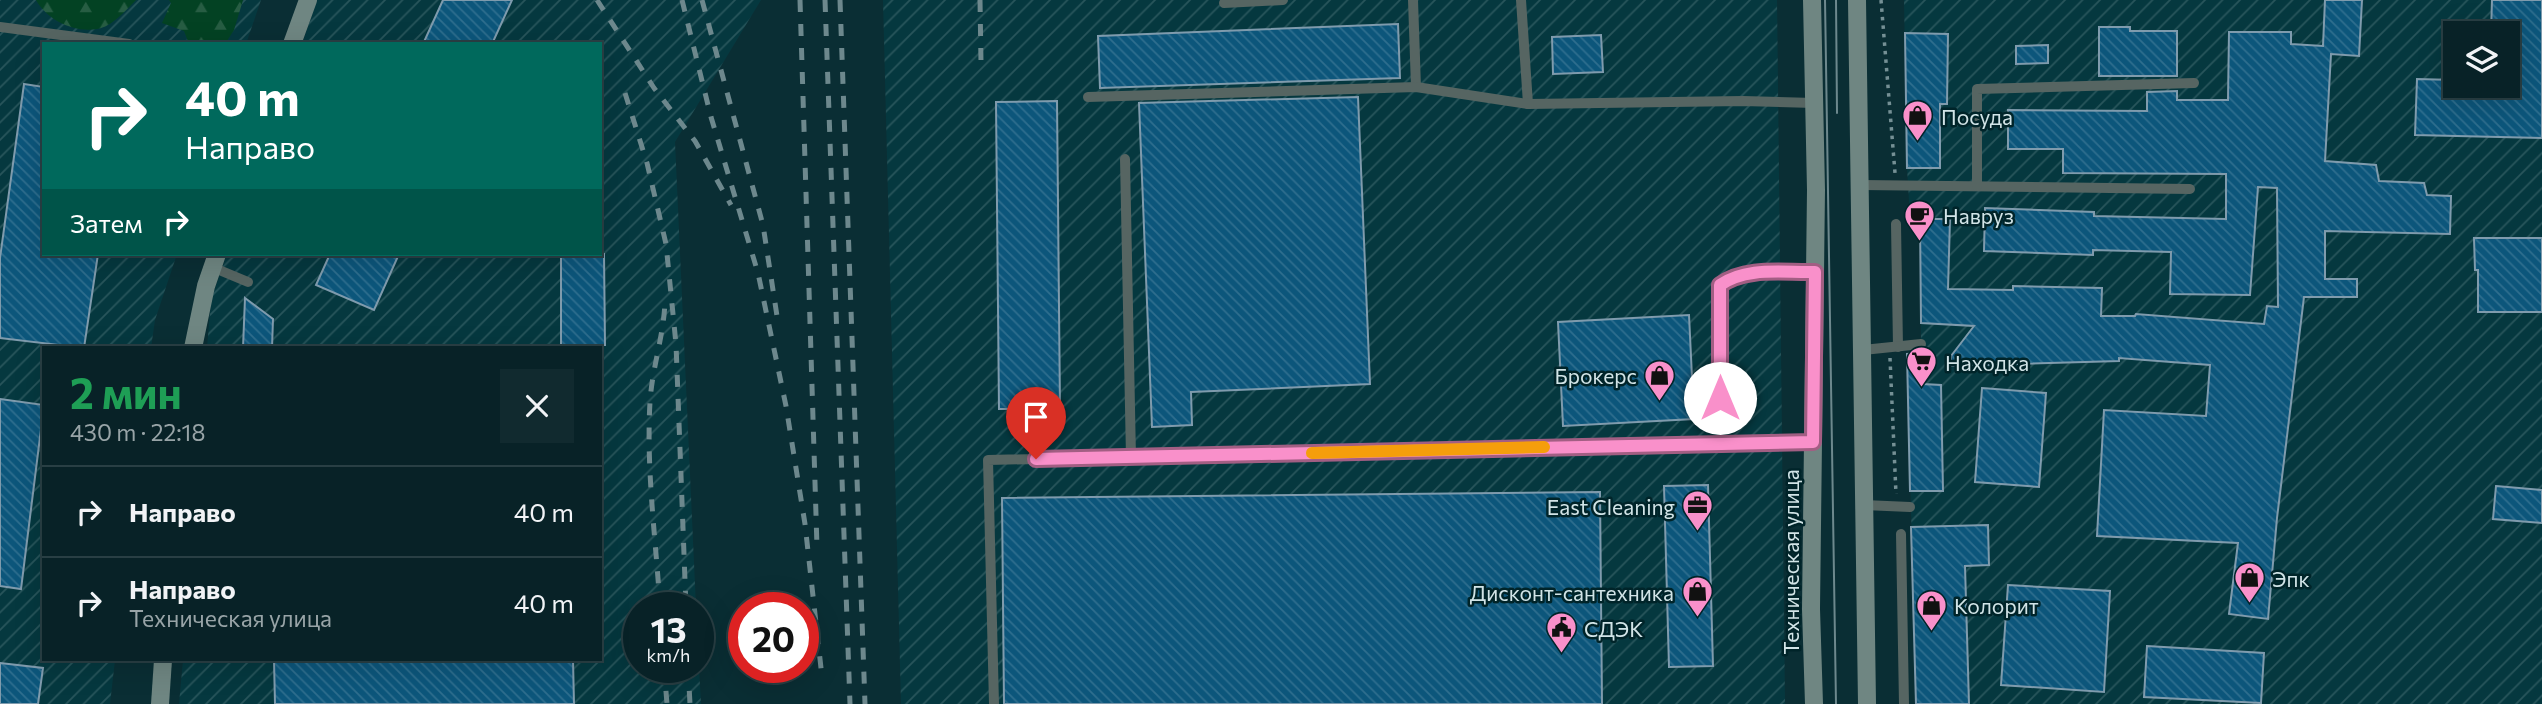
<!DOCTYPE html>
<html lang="ru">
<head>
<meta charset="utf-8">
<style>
  :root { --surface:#082227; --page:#112a2f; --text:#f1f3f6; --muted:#98a4a7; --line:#293f44 }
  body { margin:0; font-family:Commissioner,sans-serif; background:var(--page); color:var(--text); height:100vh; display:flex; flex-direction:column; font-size:26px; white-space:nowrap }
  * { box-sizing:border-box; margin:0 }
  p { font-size:23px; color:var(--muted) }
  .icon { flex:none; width:38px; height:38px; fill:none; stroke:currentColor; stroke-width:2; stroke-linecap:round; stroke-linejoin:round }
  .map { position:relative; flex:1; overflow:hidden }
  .sheet { position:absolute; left:42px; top:346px; width:560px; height:315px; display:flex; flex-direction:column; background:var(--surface); border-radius:0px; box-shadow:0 7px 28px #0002,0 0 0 2px var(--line) }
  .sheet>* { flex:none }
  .guide { position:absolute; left:42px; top:42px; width:560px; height:214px; border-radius:0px; box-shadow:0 7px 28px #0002,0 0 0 2px var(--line); background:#00695c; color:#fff; overflow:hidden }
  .controls { position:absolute; left:2443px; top:21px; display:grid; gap:14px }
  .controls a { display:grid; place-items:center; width:77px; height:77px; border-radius:0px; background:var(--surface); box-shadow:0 7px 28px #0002,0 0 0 2px var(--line); font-size:35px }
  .speed { position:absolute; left:623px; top:592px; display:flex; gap:14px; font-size:35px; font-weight:700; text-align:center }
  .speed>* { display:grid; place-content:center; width:91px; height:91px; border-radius:50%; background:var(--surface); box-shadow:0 7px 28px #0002,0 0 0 2px var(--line); line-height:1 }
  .speed small { font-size:18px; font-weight:400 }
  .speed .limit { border:10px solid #d22; background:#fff; color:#111 }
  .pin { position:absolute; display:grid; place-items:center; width:60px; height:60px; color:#fff; margin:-72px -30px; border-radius:50% 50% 50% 0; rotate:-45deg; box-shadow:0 0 7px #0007 }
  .pin .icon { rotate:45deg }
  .me { position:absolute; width:77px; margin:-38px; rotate:0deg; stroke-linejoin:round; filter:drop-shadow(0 0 5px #0008) }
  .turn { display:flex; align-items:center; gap:24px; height:147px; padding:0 28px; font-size:32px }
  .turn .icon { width:91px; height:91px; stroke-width:2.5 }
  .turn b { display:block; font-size:49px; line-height:60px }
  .then { display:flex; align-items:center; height:66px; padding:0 28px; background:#0003; gap:14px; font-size:26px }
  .round { display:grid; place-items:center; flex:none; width:74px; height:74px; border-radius:0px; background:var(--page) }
  .summary { display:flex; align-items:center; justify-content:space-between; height:119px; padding:0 28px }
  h1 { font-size:42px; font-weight:700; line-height:52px; color:#1e9e55 }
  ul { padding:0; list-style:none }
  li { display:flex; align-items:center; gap:21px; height:91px; padding:0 28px; border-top:2px solid var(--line) }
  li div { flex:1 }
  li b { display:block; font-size:26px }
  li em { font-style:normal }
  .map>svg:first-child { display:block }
  .industrial { fill:url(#industrial-furrows); fill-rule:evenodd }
  .forest { fill:url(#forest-firs) }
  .building { fill:url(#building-back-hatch); stroke:#7f9bad; stroke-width:2 }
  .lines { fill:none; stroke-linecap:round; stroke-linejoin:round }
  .path { stroke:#759095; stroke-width:3.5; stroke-dasharray:3.5 5; stroke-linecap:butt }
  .lane { stroke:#566562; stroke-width:10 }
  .secondary { stroke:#6f8682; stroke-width:18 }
  .tram { stroke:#6d888d; stroke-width:2 }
  .rail { stroke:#6d888d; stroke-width:5; stroke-dasharray:12 12; stroke-linecap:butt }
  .route-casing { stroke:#a25e83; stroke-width:18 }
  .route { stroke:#f990ca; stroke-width:12 }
  .slow { stroke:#f59e0b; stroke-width:12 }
  .labels { text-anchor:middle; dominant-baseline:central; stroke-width:5; stroke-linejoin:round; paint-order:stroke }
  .poi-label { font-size:21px; fill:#d1e4e7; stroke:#002429; text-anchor:start }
  .street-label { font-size:21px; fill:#d1e4e7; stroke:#002429 }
</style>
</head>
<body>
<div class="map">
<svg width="2542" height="704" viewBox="0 0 2542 704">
  <defs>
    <pattern id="industrial-furrows" width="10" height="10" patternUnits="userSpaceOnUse" patternTransform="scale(1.75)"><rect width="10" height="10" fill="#05383f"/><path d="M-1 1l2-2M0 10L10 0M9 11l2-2" fill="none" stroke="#28555b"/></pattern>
    <pattern id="forest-firs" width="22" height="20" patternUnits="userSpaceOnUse" patternTransform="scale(1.75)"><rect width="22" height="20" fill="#034223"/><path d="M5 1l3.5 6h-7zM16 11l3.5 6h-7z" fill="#275d43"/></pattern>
    <pattern id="building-back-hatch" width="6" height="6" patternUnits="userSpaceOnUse" patternTransform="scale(1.75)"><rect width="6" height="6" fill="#0c567b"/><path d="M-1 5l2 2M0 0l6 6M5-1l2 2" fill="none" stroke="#2e6e8e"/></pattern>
  </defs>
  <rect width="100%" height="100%" fill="#0a2e34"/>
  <g class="industrial">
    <polygon points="0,0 261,0 246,44 44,44 44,254 177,254 155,320 151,348 44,348 44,660 115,660 110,704 0,704"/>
    <polygon points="317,0 761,0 675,142 696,607 639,607 639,667 698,667 698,649 701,704 179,704 183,660 600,660 600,348 207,348 211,300 227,254 600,254 600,44 302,44"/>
    <polygon points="883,0 1777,0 1785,704 901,704"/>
    <path d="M 1904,0 L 2542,0 L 2542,704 L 1916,704 L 1907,354 L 1924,352 L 1921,344 L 1920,220 L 1910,218 L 1907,168 ZM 2455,33 L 2508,33 L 2508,86 L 2455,86 Z"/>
  </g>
  <g class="forest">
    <path d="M 36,0 L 136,0 C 126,10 112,27 97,29 C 74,33 47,20 36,0 Z"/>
    <polygon points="169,0 243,0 234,30 225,44 189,44 184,31 162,23 171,3"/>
  </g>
  <g class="building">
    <polygon points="443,0 512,0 492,44 423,44"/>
    <polygon points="2325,0 2362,0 2359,56 2331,54 2325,161 2376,165 2379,181 2424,183 2427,195 2451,196 2450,234 2325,231 2325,279 2357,279 2357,297 2304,297 2277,518 2268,619 2229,614 2238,543 2097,536 2104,410 2206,416 2210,365 2119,358 2119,361 1951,366 1951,356 1974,326 1921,323 1920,219 1950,219 1948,289 2013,290 2013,286 2102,288 2101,316 2135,316 2136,314 2264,324 2267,306 2278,307 2277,188 2258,187 2250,295 2170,294 2171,252 2093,250 2093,255 1984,251 1985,208 2094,212 2094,216 2226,219 2226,174 2063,173 2063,149 2008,149 2008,110 2147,111 2147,92 2177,91 2177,100 2228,100 2229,32 2291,32 2291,44 2323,46"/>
    <polygon points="2492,0 2542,0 2542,138 2415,135 2417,79 2455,80 2455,86 2508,86 2508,33 2491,33"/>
    <polygon points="1398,24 1400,78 1100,88 1098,36"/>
    <polygon points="2099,27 2130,27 2130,31 2177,31 2177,76 2099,76"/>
    <polygon points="1905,33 1948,34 1947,104 1940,104 1940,168 1907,168"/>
    <polygon points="1601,35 1603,72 1553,74 1552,37"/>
    <polygon points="2048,45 2048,63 2016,64 2016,46"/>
    <polygon points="24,84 44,87 44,254 98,254 84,348 0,338 0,258"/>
    <polygon points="1358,97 1370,384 1191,392 1192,425 1152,427 1139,103"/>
    <polygon points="1057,101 1060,409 999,409 996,102"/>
    <polygon points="2474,238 2542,238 2542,312 2478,312 2478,270 2475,270"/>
    <polygon points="330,254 399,254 374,310 316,285"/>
    <polygon points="561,254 604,254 605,345 561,345"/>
    <polygon points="245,298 273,319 272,348 243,348"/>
    <polygon points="1689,315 1694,419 1563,426 1558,322"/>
    <polygon points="1924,353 1923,384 1941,385 1943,491 1910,491 1907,354"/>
    <polygon points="1982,388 2046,393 2039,487 1975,482"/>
    <polygon points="0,399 44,405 21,589 0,586"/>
    <polygon points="1708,485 1713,666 1669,667 1664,486"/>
    <polygon points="2496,486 2542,490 2542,523 2493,519"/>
    <polygon points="1600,492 1602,704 1004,704 1002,498"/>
    <polygon points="1988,525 1989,565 1965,566 1969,704 1916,704 1911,527"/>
    <polygon points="2008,585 2110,591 2104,692 2001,685"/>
    <polygon points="2147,646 2264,653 2261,703 2144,697"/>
    <polygon points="274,660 573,660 574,704 275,704"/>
    <polygon points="0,663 43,668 38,704 0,704"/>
  </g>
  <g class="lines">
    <g class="path">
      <polyline points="1881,0 1895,173"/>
      <polyline points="1890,358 1896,494"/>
    </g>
    <g class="lane">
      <polyline points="1413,0 1416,87"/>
      <polyline points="1521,0 1528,104"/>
      <polyline points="1224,3 1283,0"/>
      <polyline points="0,27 129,44"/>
      <polyline points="1088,97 1416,87 1528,104 1743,101 1814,103"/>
      <polyline points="1125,159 1131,457"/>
      <polyline points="1861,185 2190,189"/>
      <polyline points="1977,186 1977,89 2194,83"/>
      <polyline points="1896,224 1898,347"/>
      <polyline points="212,267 248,282"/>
      <polyline points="1863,350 1921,344"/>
      <path d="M 1720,398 L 1720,285 C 1747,266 1784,273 1815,272"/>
      <polyline points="1864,505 1910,507"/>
      <polyline points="1901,534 1904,704"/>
      <polyline points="994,704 988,460 1813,442"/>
    </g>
    <g class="secondary">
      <polyline points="1812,0 1816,190 1811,609 1814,704"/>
      <polyline points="1857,0 1867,704"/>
      <polyline points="292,44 308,0"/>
      <polyline points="193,348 206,286 217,254"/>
      <polyline points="160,704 163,660"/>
    </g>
    <g class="tram">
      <polyline points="1825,0 1836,704"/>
      <polyline points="1836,0 1837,113"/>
    </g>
    <g class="rail">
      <polyline points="597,0 654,88 695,141 731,205"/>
      <polyline points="682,0 711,117 758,273 786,406 805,524 822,677"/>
      <polyline points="702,0 763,225 777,316"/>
      <polyline points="800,0 817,547"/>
      <polyline points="825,0 850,704"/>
      <polyline points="840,0 865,704"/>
      <polyline points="980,0 981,62"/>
      <polyline points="625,93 647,163 666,244 676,344 686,607"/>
      <path d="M 660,607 C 656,540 646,470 650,402 C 652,368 664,335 665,301"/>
      <polyline points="664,667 667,704"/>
      <polyline points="688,667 690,704"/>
    </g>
  </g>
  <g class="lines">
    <defs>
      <path id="route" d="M 1036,459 L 1813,442 L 1815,272 C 1784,273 1747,266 1720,285 L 1720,398"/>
    </defs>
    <use href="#route" class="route-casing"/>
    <use href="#route" class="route"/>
    <polyline class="slow" points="1312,453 1544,447"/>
  </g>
  <defs>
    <symbol id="shop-pin" viewBox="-11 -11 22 30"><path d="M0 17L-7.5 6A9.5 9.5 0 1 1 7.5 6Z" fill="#f990ca" stroke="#002429"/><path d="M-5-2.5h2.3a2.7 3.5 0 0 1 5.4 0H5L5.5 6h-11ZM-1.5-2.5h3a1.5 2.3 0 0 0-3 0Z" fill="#111"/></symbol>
    <symbol id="cafe-pin" viewBox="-11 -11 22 30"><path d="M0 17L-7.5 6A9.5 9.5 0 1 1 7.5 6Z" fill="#f990ca" stroke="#002429"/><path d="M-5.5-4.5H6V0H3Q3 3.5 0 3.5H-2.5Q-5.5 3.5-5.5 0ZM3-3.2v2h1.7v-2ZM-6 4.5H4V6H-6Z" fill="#111"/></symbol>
    <symbol id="supermarket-pin" viewBox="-11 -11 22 30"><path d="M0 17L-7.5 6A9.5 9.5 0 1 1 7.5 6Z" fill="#f990ca" stroke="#002429"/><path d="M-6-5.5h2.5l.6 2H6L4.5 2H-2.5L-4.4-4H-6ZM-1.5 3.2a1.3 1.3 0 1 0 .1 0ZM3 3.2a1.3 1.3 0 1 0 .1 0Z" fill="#111"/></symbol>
    <symbol id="office-pin" viewBox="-11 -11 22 30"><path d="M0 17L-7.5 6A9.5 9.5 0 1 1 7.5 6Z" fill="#f990ca" stroke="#002429"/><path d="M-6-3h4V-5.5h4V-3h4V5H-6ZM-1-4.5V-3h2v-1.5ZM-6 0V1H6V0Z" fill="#111"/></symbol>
    <symbol id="civic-pin" viewBox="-11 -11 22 30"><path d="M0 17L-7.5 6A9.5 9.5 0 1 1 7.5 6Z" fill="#f990ca" stroke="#002429"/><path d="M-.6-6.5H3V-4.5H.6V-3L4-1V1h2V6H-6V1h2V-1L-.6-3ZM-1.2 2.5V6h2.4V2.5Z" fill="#111"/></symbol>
  </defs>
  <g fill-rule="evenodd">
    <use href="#shop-pin" x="1900" y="98" width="35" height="47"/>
    <use href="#cafe-pin" x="1902" y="198" width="35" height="47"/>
    <use href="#supermarket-pin" x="1904" y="344" width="35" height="47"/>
    <use href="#shop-pin" x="1642" y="358" width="35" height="47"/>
    <use href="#office-pin" x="1680" y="488" width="35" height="47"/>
    <use href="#shop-pin" x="2232" y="560" width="35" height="47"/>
    <use href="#shop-pin" x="1680" y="574" width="35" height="47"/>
    <use href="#shop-pin" x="1914" y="588" width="35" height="47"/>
    <use href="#civic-pin" x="1544" y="610" width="35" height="47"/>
  </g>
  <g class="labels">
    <g class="poi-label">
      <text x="1941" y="116">Посуда</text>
      <text x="1943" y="215">Навруз</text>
      <text x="1945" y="362">Находка</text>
      <text x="1637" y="375" text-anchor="end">Брокерс</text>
      <text x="1675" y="506" text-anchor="end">East Cleaning</text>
      <text x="2272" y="578">Эпк</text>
      <text x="1674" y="592" text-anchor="end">Дисконт-сантехника</text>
      <text x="1954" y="605">Колорит</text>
      <text x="1584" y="628">СДЭК</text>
    </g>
    <g class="street-label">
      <text transform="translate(1790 562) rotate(-90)">Техническая улица</text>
    </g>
  </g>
</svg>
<div class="controls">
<a><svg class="icon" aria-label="layers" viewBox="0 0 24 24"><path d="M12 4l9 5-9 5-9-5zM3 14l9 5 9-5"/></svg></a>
</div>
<div class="speed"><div>13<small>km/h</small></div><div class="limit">20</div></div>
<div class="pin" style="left:1036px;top:459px;background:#d93025"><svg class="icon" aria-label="arrive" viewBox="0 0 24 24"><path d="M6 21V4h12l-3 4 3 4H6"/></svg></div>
<svg class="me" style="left:1720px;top:398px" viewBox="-20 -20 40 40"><circle r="19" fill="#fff"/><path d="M0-13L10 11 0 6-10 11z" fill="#f990ca"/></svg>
<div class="guide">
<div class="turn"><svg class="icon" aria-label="right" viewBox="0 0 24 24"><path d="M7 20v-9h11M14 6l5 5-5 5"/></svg><div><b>40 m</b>Направо</div></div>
<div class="then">Затем<svg class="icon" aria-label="right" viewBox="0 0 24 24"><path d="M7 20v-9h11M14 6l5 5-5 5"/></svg></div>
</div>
<section class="sheet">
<div class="summary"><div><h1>2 мин</h1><p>430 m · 22:18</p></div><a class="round"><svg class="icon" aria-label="close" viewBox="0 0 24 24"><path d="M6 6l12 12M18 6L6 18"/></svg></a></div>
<ul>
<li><svg class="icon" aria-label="right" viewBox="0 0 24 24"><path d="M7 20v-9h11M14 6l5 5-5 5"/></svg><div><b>Направо</b></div><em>40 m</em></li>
<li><svg class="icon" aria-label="right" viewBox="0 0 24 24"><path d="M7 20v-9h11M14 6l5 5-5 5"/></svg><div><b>Направо</b><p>Техническая улица</p></div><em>40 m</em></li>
</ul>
</section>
</div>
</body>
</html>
